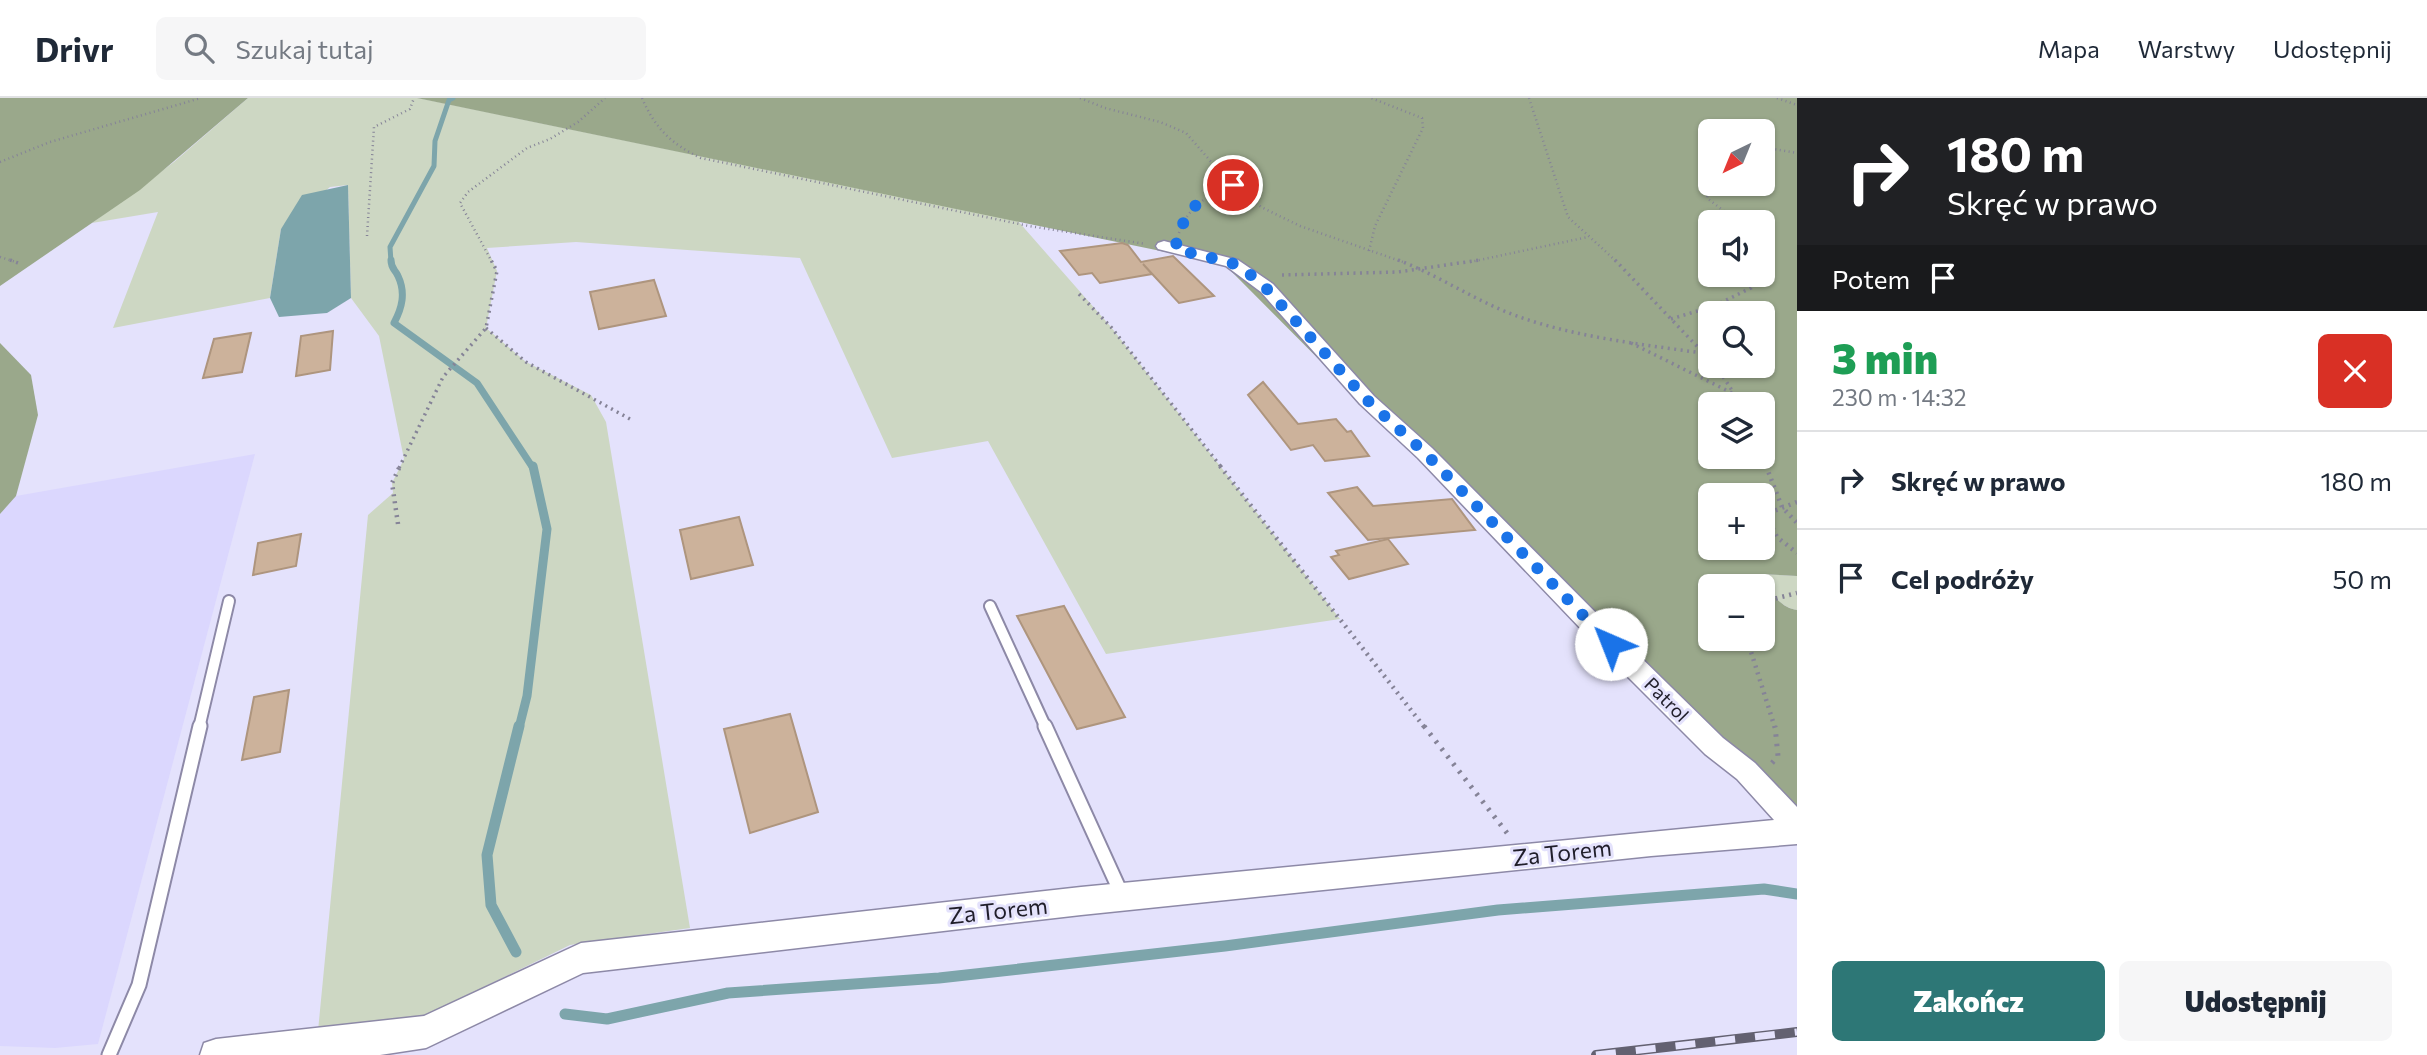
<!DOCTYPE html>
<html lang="pl">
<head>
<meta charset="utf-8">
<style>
  :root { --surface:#fff; --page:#f6f6f7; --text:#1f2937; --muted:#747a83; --line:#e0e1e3; --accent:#2d7776 }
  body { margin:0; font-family:Commissioner,sans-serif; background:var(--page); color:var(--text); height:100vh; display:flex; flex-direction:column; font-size:26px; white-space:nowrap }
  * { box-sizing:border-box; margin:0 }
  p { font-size:23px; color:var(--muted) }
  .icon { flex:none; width:38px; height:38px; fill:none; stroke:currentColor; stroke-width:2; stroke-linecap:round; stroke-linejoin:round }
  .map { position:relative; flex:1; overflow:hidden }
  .sheet { display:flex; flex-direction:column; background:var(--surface); width:630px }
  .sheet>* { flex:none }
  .hud { background:#202124; color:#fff; overflow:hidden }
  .needle { width:46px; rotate:223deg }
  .controls { position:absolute; left:1698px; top:21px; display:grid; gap:14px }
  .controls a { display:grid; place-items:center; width:77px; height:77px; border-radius:10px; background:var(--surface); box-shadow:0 2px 5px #0004; font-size:35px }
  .pin { position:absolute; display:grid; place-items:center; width:60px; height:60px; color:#fff; margin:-30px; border:4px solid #fff; border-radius:50%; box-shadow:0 2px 7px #0007 }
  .me { position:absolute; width:77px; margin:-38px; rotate:316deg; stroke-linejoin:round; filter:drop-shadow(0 0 5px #0008) }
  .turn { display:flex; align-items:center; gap:24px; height:147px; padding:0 35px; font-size:32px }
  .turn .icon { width:91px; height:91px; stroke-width:2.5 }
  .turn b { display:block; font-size:49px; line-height:60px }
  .then { display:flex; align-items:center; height:66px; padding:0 35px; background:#0003; gap:14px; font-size:26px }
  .round { display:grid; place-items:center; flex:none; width:74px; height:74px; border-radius:10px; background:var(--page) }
  .overview { display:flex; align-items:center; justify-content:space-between; height:119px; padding:0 35px }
  h1 { font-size:42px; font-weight:800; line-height:52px; color:#1e9e55 }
  .action { display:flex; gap:14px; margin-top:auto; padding:14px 35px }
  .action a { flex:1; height:80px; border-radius:10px; background:var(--accent); color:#fff; font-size:28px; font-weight:800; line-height:80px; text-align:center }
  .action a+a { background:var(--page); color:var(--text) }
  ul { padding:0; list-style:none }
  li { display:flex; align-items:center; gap:21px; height:98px; padding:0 35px; border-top:2px solid var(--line) }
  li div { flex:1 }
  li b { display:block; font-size:26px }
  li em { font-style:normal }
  header { display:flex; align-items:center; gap:42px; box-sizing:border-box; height:98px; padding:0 35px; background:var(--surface); border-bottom:2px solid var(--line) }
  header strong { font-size:33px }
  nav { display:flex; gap:38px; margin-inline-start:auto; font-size:24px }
  .search { width:490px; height:63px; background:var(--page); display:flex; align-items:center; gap:18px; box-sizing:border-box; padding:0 24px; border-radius:10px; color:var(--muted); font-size:26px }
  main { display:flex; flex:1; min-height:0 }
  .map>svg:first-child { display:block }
  .built { fill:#dbd7fe }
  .green { fill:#cdd7c3 }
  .forest { fill:#9aa88b; fill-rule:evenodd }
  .water { fill:#7da5ab }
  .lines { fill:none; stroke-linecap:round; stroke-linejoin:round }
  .stream-far3 { stroke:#7da5ab; stroke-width:5 }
  .stream-far2 { stroke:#7da5ab; stroke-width:7 }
  .stream-far1 { stroke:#7da5ab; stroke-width:9 }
  .stream { stroke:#7da5ab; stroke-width:11 }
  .building { fill:#ccb29b; stroke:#ae957e; stroke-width:2 }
  .service-far1-casing { stroke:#8d89a7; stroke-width:14 }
  .service-casing { stroke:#8d89a7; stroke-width:17 }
  .minor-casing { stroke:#8d89a7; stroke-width:3 }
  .path-far3 { stroke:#858397; stroke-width:2.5; stroke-dasharray:1 3.5; stroke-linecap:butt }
  .path-far2 { stroke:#858397; stroke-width:3.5; stroke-dasharray:2 4.5; stroke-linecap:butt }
  .path-far1 { stroke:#858397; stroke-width:4.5; stroke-dasharray:2 5; stroke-linecap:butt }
  .path { stroke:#858397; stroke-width:5; stroke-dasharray:2.5 7; stroke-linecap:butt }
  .service-far1 { stroke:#fff; stroke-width:10 }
  .service { stroke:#fff; stroke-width:13 }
  .minor { fill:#fff; fill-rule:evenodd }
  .rail-casing { stroke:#636171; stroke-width:10 }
  .rail { stroke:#e4e2fc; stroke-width:7; stroke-dasharray:20; stroke-linecap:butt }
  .route { stroke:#1a73e8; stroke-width:12; stroke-dasharray:0 21.6 }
  .labels { text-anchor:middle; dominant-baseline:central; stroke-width:6; stroke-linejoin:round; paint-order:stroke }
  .street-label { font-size:19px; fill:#201e2a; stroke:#e4e2fc }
  .near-street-label { font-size:23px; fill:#201e2a; stroke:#e4e2fc }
</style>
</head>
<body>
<header>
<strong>Drivr</strong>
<div class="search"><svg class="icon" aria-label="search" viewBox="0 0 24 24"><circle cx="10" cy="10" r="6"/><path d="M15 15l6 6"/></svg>Szukaj tutaj</div>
<nav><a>Mapa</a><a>Warstwy</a><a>Udostępnij</a></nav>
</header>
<main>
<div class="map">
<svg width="1797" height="957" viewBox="0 0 1797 957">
  <rect width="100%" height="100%" fill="#e4e2fc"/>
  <polygon class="built" points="255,356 98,946 55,950 0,948 0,416 16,398"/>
  <g class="green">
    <polygon points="248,0 418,0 1018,123 1111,229 1340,521 1106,556 988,343 892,360 800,160 576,144 487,150 497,173 486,230 526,264 591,297 606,324 690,830 570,847 420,920 318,933 368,417 393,395 392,385 404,361 379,238 351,200 348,87 330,89 281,131 270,200 113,230 158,114 92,125 174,64"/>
    <path d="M 1759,476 L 1797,478 L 1797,512 C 1779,510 1767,490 1759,476 Z"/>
  </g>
  <g class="forest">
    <polygon points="0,0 248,0 140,92 0,188"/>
    <path d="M 417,0 L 1797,0 L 1797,478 L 1759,476 C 1767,491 1780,510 1797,512 L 1797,728 L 1781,726 L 1224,166 ZM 1710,33 L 1762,33 L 1762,86 L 1710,86 ZM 1710,124 L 1762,124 L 1762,177 L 1710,177 ZM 1710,215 L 1762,215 L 1762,268 L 1710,268 ZM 1710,306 L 1762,306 L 1762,359 L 1710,359 ZM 1710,397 L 1762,397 L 1762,450 L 1710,450 ZM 1710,488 L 1762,488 L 1762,541 L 1710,541 Z"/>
    <polygon points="0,245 31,277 38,317 16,398 0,416"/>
  </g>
  <polygon class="water" points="348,87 351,200 327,215 279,219 270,200 281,131 302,97"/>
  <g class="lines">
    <polyline class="stream-far3" points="391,164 390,149 434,68 435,43 449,2 453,0"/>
    <path class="stream-far2" d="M 391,162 C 391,171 395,171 398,178 C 406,195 402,210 394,225 L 477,285 L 533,370"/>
    <polyline class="stream-far1" points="519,630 527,598 547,431 533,368"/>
    <g class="stream">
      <polyline points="516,854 491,807 487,757 519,628"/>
      <polyline points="565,916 607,921 728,895 939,880 1225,848 1498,812 1764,791 1797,796"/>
    </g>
  </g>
  <g class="building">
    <polygon points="1122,145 1128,147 1141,164 1173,158 1214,198 1179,205 1143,166 1152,176 1100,185 1092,175 1079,177 1060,153"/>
    <polygon points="654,182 666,218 599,231 590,194"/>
    <polygon points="333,233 330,272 296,278 301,238"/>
    <polygon points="251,235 242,274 203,280 214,241"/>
    <polygon points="1263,284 1298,326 1336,321 1347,334 1351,333 1369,358 1325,363 1313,347 1291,352 1248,297"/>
    <polygon points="1357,389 1373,408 1452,401 1475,432 1368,442 1328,395"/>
    <polygon points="739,419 753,467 691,481 680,432"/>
    <polygon points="301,436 296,468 253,477 258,445"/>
    <polygon points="1388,441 1408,466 1349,481 1331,459 1339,457 1336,453"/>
    <polygon points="1064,508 1125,619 1077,631 1017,518"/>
    <polygon points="289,592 280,654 242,662 254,599"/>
    <polygon points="790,616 818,714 750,735 724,631"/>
  </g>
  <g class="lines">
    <defs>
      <g id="service-far1">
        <polyline points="990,508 1046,630"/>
        <polyline points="199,630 229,503"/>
      </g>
      <g id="service">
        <polyline points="1045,628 1122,797"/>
        <polyline points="109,957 139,887 200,628"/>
      </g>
      <polygon id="minor" points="1164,143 1238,162 1273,186 1374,298 1432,350 1620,539 1723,640 1755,665 1797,709 1797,746 1651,758 1081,817 583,875 426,950 380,957 200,957 204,945 216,941 424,918 581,845 1081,789 1774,722 1737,681 1705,656 1602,553 1418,360 1360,306 1261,194 1226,168 1158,151 1156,148 1158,145"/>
    </defs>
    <use href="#service-far1" class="service-far1-casing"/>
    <use href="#service" class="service-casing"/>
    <use href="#minor" class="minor-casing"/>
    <g class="path-far3">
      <path d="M 642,0 C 655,30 671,46 701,60 L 1029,128 L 1146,146"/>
      <polyline points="1080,0 1105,10 1160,24 1186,35 1227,82 1261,109 1300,128 1403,164"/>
      <polyline points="1529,0 1568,119 1617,164"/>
      <polyline points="1777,0 1797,7"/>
      <polyline points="1762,49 1797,55"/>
      <polyline points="0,64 50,44 201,0"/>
      <polyline points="1710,85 1707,100 1738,124"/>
      <path d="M 1179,135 C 1188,108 1208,97 1233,87"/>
      <polyline points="367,138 374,29 410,11 414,0"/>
      <polyline points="1762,141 1770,146 1770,164"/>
      <polyline points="1369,153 1375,128 1423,30 1422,20 1371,0"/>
      <polyline points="0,159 16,164"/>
      <polyline points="492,164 460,105 468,94 527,50 550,41 578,24 605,0"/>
      <polyline points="1470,164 1588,139"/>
    </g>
    <g class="path-far2">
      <polyline points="10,162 18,165"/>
      <path d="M 1398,162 C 1438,177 1474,202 1514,217 C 1574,239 1639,246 1702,255"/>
      <polyline points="1615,162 1710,262"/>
      <polyline points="1282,177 1398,174 1480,162"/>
      <polyline points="1079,196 1111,229 1222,370"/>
      <polyline points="1671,221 1714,208 1751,190 1770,169 1770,162"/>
      <polyline points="486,230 526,264 630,321"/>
      <polyline points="1631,245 1734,296"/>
      <polyline points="1716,268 1741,306"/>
      <polyline points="1762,359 1766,370"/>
      <polyline points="399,370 443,279 486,230 497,173 491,162"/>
    </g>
    <g class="path-far1">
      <polyline points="1220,368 1425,630"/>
      <polyline points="1766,368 1782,409 1797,425"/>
      <polyline points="1797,404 1766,416 1777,439 1797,455"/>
      <polyline points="398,426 392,385 400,368"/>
      <polyline points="1762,504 1797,495"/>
      <polyline points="1747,541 1775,630"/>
    </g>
    <g class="path">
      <polyline points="1424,628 1507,735"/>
      <polyline points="1772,665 1778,658 1775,628"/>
    </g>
    <use href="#service-far1" class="service-far1"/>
    <use href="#service" class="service"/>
    <use href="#minor" class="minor"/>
    <defs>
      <polyline id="rail" points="1596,957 1797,934"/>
    </defs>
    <use href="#rail" class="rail-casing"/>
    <use href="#rail" class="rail"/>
  </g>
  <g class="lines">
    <path class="route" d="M 1233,87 C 1196,101 1184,112 1175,151 L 1232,165 L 1246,173 L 1266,190 L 1367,302 L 1425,355 L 1611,546"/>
  </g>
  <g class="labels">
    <g class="street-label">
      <text transform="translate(1667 601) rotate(45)">Patrol</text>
    </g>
    <g class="near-street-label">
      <text transform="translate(1562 754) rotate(-6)">Za Torem</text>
      <text transform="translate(998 812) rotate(-6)">Za Torem</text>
    </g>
  </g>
</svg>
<div class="controls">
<a><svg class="needle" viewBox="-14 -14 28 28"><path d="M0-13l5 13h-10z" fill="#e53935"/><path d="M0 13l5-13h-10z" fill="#747a83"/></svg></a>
<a><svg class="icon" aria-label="sound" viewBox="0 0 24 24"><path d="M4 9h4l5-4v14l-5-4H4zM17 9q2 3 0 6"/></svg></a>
<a><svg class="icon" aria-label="search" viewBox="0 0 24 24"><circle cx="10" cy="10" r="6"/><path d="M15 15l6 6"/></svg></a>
<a><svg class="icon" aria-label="layers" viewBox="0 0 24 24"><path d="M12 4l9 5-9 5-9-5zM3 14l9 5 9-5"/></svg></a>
<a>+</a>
<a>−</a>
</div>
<div class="pin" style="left:1233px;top:87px;background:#d93025"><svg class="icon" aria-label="arrive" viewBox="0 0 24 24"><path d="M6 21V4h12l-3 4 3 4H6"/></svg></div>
<svg class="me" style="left:1611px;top:546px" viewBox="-20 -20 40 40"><circle r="19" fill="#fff"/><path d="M0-13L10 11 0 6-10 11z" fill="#1a73e8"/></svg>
</div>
<section class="sheet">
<div class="hud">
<div class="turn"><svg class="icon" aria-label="right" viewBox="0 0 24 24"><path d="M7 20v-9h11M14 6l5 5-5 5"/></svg><div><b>180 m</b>Skręć w prawo</div></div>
<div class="then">Potem<svg class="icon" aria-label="arrive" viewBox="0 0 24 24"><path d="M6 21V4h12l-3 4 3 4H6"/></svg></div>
</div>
<div class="overview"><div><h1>3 min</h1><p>230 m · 14:32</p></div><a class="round" style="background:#d93025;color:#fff"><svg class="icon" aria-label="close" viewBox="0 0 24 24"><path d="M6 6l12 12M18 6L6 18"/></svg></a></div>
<ul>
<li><svg class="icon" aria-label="right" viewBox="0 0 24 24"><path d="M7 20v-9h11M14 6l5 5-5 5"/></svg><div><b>Skręć w prawo</b></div><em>180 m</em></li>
<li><svg class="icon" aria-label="arrive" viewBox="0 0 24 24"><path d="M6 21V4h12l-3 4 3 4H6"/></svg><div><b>Cel podróży</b></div><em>50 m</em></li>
</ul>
<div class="action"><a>Zakończ</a><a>Udostępnij</a></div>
</section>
</main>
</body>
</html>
